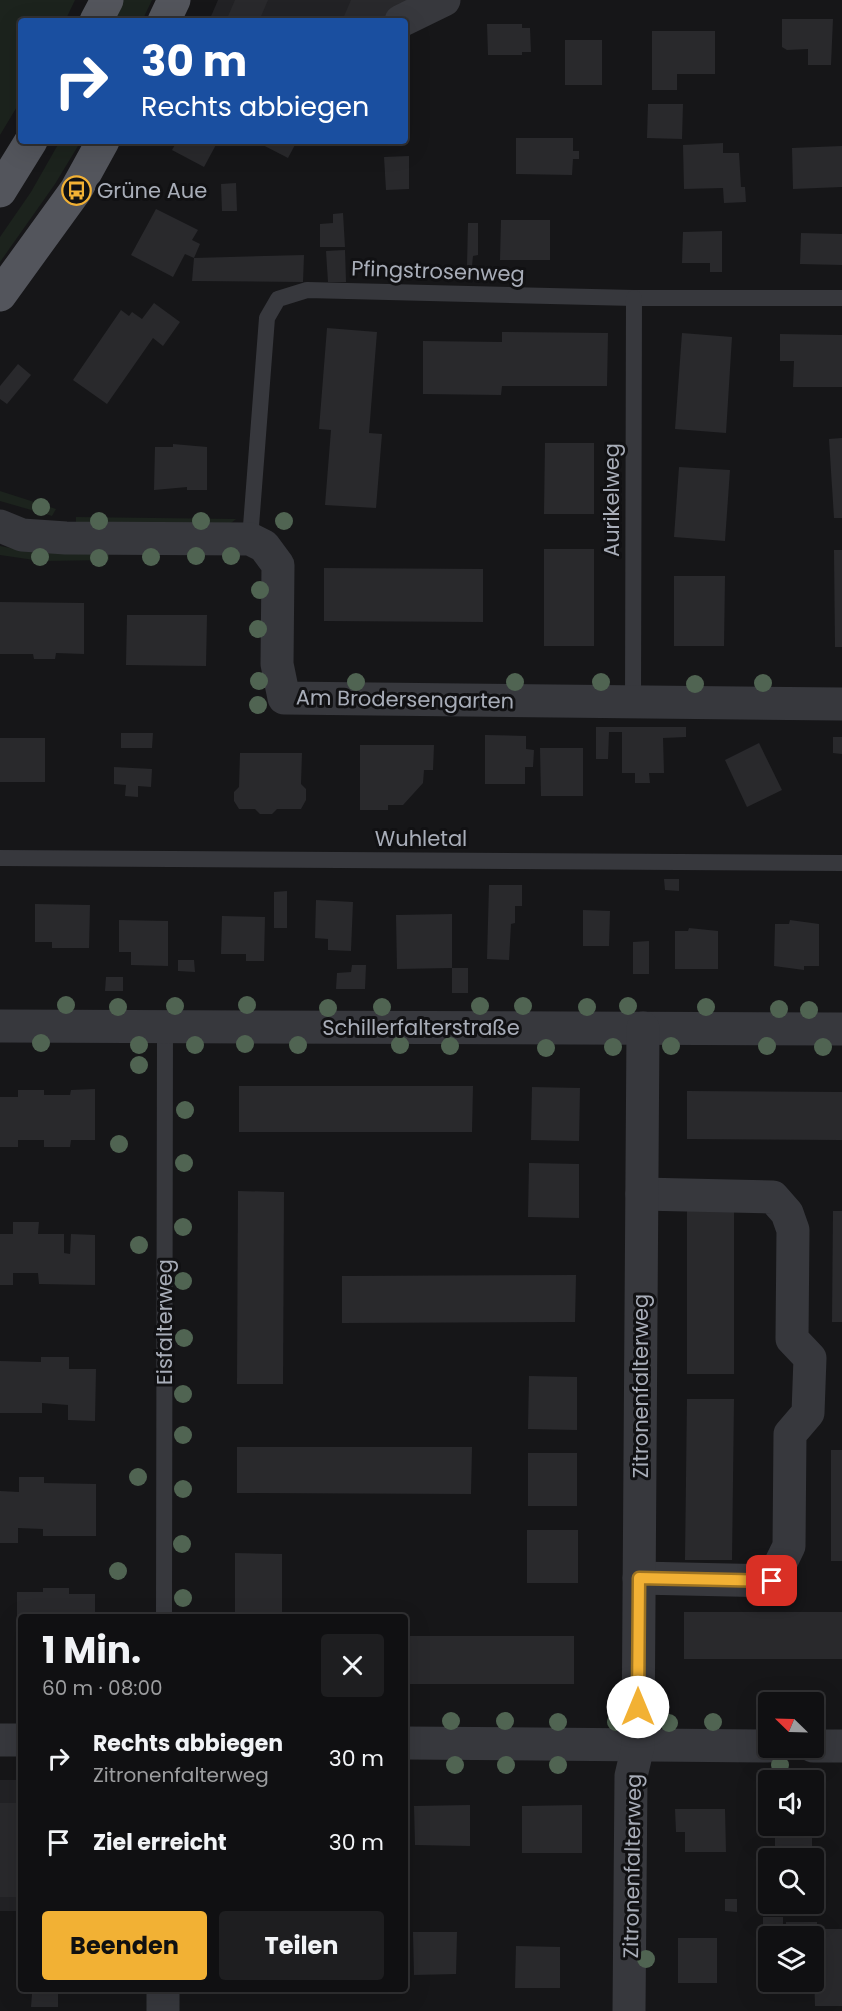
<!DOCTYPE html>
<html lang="de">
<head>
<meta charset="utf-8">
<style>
  :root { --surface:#101012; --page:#1e1e20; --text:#f1f3f6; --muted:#9c9d9f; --line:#303032; --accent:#f2b134 }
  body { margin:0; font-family:Poppins,sans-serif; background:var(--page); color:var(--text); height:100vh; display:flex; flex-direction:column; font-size:22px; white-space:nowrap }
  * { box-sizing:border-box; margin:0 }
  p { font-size:20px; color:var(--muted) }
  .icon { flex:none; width:33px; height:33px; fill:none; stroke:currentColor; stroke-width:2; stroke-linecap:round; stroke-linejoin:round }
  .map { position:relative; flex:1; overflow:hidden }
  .side { position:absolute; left:18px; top:1614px; width:390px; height:378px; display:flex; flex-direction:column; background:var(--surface); border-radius:6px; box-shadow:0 6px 24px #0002,0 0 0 2px var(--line) }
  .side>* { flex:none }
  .top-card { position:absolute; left:18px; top:18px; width:390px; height:126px; border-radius:6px; box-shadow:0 6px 24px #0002,0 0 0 2px var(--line); background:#1a4fa0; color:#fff; overflow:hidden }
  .needle { width:39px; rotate:293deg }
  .controls { position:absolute; left:758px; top:1692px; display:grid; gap:12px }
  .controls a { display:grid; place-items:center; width:66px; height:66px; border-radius:6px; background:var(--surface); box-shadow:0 6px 24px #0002,0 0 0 2px var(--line); font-size:30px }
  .pin { position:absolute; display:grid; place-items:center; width:51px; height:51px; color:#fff; margin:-26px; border-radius:12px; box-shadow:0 3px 9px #0006 }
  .me { position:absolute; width:66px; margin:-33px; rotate:0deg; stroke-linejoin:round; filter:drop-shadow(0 0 4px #0008) }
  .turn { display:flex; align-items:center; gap:21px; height:126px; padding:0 24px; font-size:27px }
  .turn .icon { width:78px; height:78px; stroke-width:2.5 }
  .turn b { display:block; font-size:42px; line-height:51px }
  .round { display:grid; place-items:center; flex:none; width:63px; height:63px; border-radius:6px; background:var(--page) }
  .headline { display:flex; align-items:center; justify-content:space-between; height:102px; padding:0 24px }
  h1 { font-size:36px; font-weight:700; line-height:45px }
  .primary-button { display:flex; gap:12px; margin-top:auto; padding:12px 24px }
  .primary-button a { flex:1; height:69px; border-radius:6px; background:var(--accent); color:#111; font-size:24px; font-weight:700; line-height:69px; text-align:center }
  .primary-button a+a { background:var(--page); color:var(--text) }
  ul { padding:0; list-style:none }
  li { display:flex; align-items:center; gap:18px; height:84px; padding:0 24px }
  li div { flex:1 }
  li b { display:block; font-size:22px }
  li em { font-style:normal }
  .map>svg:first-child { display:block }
  .built { fill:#222225 }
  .green { fill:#1c231d }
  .building { fill:#29292c }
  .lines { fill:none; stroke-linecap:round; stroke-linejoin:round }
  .service { stroke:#37383d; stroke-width:16 }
  .minor { stroke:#37383d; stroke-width:33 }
  .primary { stroke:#53555c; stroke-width:33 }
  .tree { fill:#506452 }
  .route-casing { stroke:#9d7322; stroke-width:15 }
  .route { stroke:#f2b134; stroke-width:10 }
  .labels { text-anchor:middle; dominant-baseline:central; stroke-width:6; stroke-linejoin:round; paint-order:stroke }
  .poi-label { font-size:21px; fill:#a8adb8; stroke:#111113; text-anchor:start }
  .street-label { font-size:21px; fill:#a8adb8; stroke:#111113 }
</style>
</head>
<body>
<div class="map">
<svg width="842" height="2011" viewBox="0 0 842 2011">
  <rect width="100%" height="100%" fill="#161618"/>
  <g class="built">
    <polygon points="218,0 427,0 389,21 209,21"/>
    <rect x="0" y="1780" width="21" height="131"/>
  </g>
  <g class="green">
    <polygon points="0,0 75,0 65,21 21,21 21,100 0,135"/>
    <polygon points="123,0 152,0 142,21 113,21"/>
    <polygon points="60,141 81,141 55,184 0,262 0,237 31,192"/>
    <polygon points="0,491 56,509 52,516 0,501"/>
    <polygon points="76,517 236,519 226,527 76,524"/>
    <polygon points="0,546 25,551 109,552 109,560 41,561 0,555"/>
  </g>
  <g class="building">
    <polygon points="235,0 268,0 259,21 226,21"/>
    <polygon points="351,0 425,0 388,21 342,21"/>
    <polygon points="782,19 833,19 831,65 808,65 808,49 787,50 782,47"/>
    <polygon points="487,24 522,24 522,28 530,28 531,52 522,52 522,55 488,55"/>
    <polygon points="652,31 715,31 715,74 677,74 677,90 652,90"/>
    <rect x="565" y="40" width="37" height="45"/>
    <polygon points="648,104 683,104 682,139 647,138"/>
    <polygon points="516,138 573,138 573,151 579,151 579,159 573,159 572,175 516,174"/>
    <polygon points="177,141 218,141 204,167 172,150"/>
    <polygon points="255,141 297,141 288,158"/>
    <polygon points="723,143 723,153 739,153 741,187 745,187 746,202 724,203 723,188 684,189 683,145"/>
    <polygon points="842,146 842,187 793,189 792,148"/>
    <polygon points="409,156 409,189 386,190 384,157"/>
    <polygon points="236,183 237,211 222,211 221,184"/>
    <polygon points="156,209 198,230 192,240 200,244 194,258 185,254 173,277 131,255"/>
    <polygon points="343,213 345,247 320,247 320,224 333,223 333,214"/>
    <polygon points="501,220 550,220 550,260 500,260"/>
    <polygon points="468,223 478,223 478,255 473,256 472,266 467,266"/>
    <polygon points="722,231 722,272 710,272 710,263 682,263 683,232"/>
    <polygon points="801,233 842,234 842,265 800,264"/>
    <polygon points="345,250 346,282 328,282 326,251"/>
    <polygon points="304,255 303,282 192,281 194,258"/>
    <polygon points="154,303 180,322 163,346 153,338 107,404 73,380 121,310 129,316 132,312 142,319"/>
    <polygon points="327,328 377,332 369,433 382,434 376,508 325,505 331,430 319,429"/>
    <polygon points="502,332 608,333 607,386 502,386 501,395 423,394 423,341 502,342"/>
    <polygon points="682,333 732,337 726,433 675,429"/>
    <polygon points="780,334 842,335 842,387 793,387 794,361 780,361"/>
    <polygon points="18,364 31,375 7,404 0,399 0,386"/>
    <polygon points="842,438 842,518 834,518 829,439"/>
    <polygon points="545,443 594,443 594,514 544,514"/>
    <polygon points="173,444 207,447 207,490 187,490 187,487 154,490 155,447 173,447"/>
    <polygon points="679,467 730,470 725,541 674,537"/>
    <rect x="544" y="549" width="50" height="97"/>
    <polygon points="834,550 842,550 842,647 835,647"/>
    <polygon points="324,568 483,569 483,622 324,621"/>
    <polygon points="674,576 725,576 724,646 674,646"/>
    <polygon points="0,602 84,603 84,654 56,653 55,659 34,659 33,654 0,654"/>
    <polygon points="127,615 207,615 206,666 126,665"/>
    <polygon points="596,727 686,727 686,737 663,738 664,773 649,773 650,783 635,783 635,773 622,773 622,732 609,732 608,759 596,759"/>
    <polygon points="121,733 153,733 152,748 121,748"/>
    <polygon points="485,735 526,736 526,749 534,750 533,767 525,767 525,784 485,784"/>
    <polygon points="833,737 842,737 842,754 833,753"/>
    <rect x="0" y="738" width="45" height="44"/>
    <polygon points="759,743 782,790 747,807 725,760"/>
    <polygon points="360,745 434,745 433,770 424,770 423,783 403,805 388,805 388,810 360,810"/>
    <polygon points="540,748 583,748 583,796 541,796"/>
    <polygon points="240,753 302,753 301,784 306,789 306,800 301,809 277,809 272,814 260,814 255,809 239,809 234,801 234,792 239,787"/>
    <polygon points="114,767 152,769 151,787 138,786 138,797 125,796 126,785 114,784"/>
    <polygon points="664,879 679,879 679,891 665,890"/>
    <polygon points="489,885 522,885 522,906 515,906 515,923 511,924 509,960 487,959"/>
    <polygon points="287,891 287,928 274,928 274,892"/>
    <polygon points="316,900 353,902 351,951 328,950 328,939 315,938"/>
    <polygon points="35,904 90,905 89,948 52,948 52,942 35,942"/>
    <polygon points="583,910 610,911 609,946 583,946"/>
    <polygon points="452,914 452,968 397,969 396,915"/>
    <polygon points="222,916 265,917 264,961 246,961 246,954 221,954"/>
    <polygon points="119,920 168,921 168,966 131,965 131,952 119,952"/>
    <polygon points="790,920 819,924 819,966 804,966 804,970 774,966 775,924 789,924"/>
    <polygon points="689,928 718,931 718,969 675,969 675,931 688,931"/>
    <polygon points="649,941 649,974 633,974 633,942"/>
    <polygon points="178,960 194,960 195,972 178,971"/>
    <polygon points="352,965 366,965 365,989 336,989 337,973 351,972"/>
    <rect x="452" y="968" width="16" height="25"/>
    <polygon points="106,977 123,977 123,991 105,991"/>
    <polygon points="239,1086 473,1086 472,1132 239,1132"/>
    <polygon points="532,1087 580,1088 579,1141 531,1140"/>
    <polygon points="95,1089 95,1140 71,1140 70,1147 44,1147 44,1140 18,1140 18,1147 0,1147 0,1097 18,1097 18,1090 44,1090 44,1095 70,1095 71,1090"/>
    <polygon points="687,1091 842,1092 842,1140 687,1139"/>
    <polygon points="529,1163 579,1164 579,1218 528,1217"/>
    <polygon points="238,1191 284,1192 283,1384 237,1384"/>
    <rect x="687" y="1211" width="47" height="163"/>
    <polygon points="833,1211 842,1211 842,1322 832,1322"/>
    <polygon points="13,1222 39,1222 38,1234 64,1234 64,1253 70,1254 71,1234 95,1235 95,1285 39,1284 38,1273 13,1273 13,1285 0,1285 0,1234 13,1234"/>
    <polygon points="576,1275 575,1322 342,1323 342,1276"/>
    <polygon points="41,1357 69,1357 69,1369 96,1369 95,1421 68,1420 68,1405 42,1403 42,1413 0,1413 0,1361 41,1362"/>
    <polygon points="529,1376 577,1377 577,1430 528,1429"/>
    <polygon points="687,1399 734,1399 732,1560 685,1560"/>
    <polygon points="237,1447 472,1447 471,1494 237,1493"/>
    <rect x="831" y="1450" width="11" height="111"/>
    <rect x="528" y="1453" width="49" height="53"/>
    <polygon points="19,1477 44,1477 44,1483 96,1484 96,1536 43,1536 43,1529 18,1528 18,1543 0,1543 0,1491 19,1492"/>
    <rect x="527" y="1530" width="51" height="53"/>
    <polygon points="235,1553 282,1554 282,1617 235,1617"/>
    <polygon points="43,1588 69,1588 69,1594 95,1594 95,1617 21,1617 21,1644 17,1644 17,1592 43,1592"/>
    <rect x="684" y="1612" width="158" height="47"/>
    <rect x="405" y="1636" width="169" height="48"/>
    <rect x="0" y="1803" width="21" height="94"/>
    <polygon points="470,1805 470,1846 415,1845 414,1806"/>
    <polygon points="582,1805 582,1853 522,1853 522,1806"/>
    <polygon points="763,1807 768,1807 768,1826 812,1826 812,1856 775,1857 775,1833 763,1833"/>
    <polygon points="675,1809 725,1809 726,1852 685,1852 685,1832 676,1832"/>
    <polygon points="725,1899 737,1899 737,1912 725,1911"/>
    <rect x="763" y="1917" width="20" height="13"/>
    <polygon points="786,1922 817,1922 817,1929 842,1929 842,2006 815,2006 813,1936 786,1936"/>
    <polygon points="413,1932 457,1932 456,1974 414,1975"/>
    <rect x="678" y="1938" width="39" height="45"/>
    <polygon points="516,1946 560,1947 560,1988 515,1988"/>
    <rect x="311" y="1989" width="39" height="3"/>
    <polygon points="32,1994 58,1994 58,2007 31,2007"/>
  </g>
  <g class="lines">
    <g class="service">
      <polyline points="250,539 267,318 278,299 307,290 634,298 842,298"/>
      <polyline points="633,702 634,298"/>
      <polyline points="0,858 842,863"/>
      <polyline points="164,1617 165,1027"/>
    </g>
    <g class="minor">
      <polyline points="401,21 444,0"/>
      <polyline points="0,526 22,535 66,538 250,539 264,546 278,565 277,664 284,698 842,704"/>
      <polyline points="0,1026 842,1029"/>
      <polyline points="639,1578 772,1581 789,1546 790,1434 808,1413 810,1358 792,1339 793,1230 787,1213 773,1197 642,1194"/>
      <polyline points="0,1740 21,1740"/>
      <polyline points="405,1743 768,1746"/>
      <polyline points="813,1746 842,1746"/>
      <polyline points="163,2011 163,1989"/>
      <polyline points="629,2011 631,1776 638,1746 643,1028"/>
    </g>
    <g class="primary">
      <polyline points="96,21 107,0"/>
      <polyline points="164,21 174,0"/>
      <polyline points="0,191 31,141"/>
      <polyline points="0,295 76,190 103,141"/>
    </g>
  </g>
  <g class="tree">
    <circle cx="41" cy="507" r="9"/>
    <circle cx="99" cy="521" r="9"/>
    <circle cx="201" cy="521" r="9"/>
    <circle cx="284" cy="521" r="9"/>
    <circle cx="196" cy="556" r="9"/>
    <circle cx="231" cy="556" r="9"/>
    <circle cx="40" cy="557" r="9"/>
    <circle cx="151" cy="557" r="9"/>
    <circle cx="99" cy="558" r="9"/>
    <circle cx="260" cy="590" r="9"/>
    <circle cx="258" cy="629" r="9"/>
    <circle cx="259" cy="681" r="9"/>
    <circle cx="356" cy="682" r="9"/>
    <circle cx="515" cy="682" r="9"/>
    <circle cx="601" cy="682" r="9"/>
    <circle cx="763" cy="683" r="9"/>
    <circle cx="695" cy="684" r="9"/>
    <circle cx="258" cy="705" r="9"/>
    <circle cx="66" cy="1005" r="9"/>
    <circle cx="247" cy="1005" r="9"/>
    <circle cx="175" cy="1006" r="9"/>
    <circle cx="480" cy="1006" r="9"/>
    <circle cx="523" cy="1006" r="9"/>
    <circle cx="628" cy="1006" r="9"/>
    <circle cx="118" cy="1007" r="9"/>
    <circle cx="382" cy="1007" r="9"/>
    <circle cx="587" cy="1007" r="9"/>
    <circle cx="706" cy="1007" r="9"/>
    <circle cx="328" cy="1008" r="9"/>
    <circle cx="779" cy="1009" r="9"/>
    <circle cx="809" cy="1010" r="9"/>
    <circle cx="41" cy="1043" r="9"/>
    <circle cx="245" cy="1044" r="9"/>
    <circle cx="139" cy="1045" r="9"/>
    <circle cx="195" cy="1045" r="9"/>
    <circle cx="298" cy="1045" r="9"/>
    <circle cx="400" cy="1045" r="9"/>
    <circle cx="450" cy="1046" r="9"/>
    <circle cx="671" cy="1046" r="9"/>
    <circle cx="767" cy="1046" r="9"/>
    <circle cx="613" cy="1047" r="9"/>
    <circle cx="823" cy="1047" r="9"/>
    <circle cx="546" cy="1048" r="9"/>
    <circle cx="139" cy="1065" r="9"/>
    <circle cx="185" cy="1110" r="9"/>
    <circle cx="119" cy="1144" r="9"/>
    <circle cx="184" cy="1163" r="9"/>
    <circle cx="183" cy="1227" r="9"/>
    <circle cx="139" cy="1245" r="9"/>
    <circle cx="183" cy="1281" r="9"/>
    <circle cx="184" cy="1338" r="9"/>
    <circle cx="183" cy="1394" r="9"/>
    <circle cx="183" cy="1435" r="9"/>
    <circle cx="138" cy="1477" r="9"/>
    <circle cx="183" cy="1489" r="9"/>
    <circle cx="182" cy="1544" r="9"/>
    <circle cx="118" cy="1571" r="9"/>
    <circle cx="183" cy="1598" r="9"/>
    <circle cx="451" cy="1721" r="9"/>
    <circle cx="505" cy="1721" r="9"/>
    <circle cx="558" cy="1722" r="9"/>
    <circle cx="616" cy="1722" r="9"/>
    <circle cx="713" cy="1722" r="9"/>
    <circle cx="669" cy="1723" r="9"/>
    <circle cx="455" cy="1765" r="9"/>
    <circle cx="506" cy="1765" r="9"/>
    <circle cx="558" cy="1765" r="9"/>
    <circle cx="780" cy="1765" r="9"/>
    <circle cx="646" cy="1959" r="9"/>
  </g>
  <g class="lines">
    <defs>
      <polyline id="route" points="638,1707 639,1578 772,1581"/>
    </defs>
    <use href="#route" class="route-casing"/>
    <use href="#route" class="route"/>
  </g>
  <defs>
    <symbol id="bus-ring" viewBox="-11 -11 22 22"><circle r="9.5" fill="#111113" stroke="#f2b134" stroke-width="1.5"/><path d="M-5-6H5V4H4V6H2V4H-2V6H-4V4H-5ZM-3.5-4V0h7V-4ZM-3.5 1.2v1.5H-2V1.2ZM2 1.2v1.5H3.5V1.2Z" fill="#f2b134"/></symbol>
  </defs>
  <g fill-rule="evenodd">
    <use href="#bus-ring" x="60" y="174" width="33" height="33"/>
  </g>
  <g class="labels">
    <g class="poi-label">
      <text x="97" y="190">Grüne Aue</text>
    </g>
    <g class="street-label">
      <text transform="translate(438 271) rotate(2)">Pfingstrosenweg</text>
      <text transform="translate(611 500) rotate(-90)">Aurikelweg</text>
      <text transform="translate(405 699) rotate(1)">Am Brodersengarten</text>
      <text x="421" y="838">Wuhletal</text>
      <text x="421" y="1027">Schillerfalterstraße</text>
      <text transform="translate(164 1322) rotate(-90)">Eisfalterweg</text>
      <text transform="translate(640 1386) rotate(-90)">Zitronenfalterweg</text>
      <text transform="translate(632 1866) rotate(-89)">Zitronenfalterweg</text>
    </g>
  </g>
</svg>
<div class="controls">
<a><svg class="needle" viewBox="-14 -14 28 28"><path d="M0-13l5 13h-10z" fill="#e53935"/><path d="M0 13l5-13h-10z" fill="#9c9d9f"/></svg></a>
<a><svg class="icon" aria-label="sound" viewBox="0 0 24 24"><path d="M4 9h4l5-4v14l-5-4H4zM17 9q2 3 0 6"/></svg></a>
<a><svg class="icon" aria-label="search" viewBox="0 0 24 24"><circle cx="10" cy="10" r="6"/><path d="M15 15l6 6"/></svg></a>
<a><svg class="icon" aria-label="layers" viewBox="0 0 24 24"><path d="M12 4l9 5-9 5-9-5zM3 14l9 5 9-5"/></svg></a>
</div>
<div class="pin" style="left:772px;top:1581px;background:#d93025"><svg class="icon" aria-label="arrive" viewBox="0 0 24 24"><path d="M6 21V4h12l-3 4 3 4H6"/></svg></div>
<svg class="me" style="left:638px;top:1707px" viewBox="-20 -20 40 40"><circle r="19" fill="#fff"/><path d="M0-13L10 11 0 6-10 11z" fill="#f2b134"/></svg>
<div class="top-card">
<div class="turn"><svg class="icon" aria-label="right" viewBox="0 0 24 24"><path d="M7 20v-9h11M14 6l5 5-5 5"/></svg><div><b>30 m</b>Rechts abbiegen</div></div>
</div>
<section class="side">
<div class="headline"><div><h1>1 Min.</h1><p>60 m · 08:00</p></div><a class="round"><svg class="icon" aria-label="close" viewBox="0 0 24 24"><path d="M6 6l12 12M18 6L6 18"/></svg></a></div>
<ul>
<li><svg class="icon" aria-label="right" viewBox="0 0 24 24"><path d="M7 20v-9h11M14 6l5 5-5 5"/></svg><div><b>Rechts abbiegen</b><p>Zitronenfalterweg</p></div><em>30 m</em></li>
<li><svg class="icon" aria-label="arrive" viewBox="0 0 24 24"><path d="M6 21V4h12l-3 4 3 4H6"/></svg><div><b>Ziel erreicht</b></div><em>30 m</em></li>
</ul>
<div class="primary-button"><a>Beenden</a><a>Teilen</a></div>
</section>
</div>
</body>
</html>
